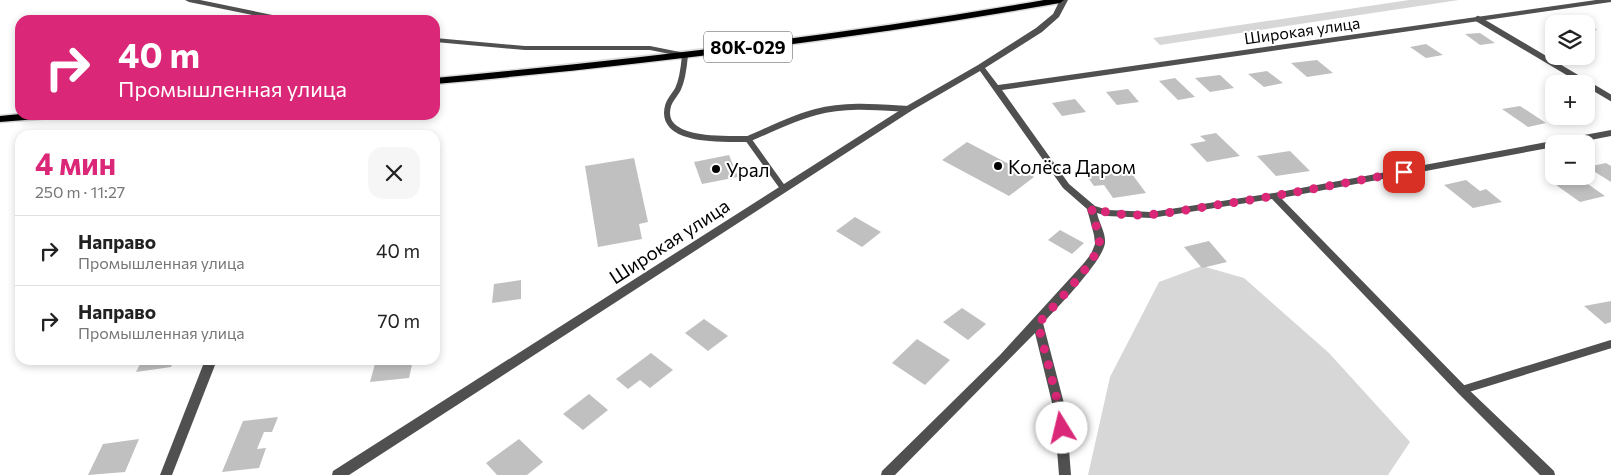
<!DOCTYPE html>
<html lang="ru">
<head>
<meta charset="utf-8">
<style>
  :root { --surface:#fff; --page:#f6f6f6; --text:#222; --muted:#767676; --line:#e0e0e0; --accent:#db2777 }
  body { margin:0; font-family:Commissioner,sans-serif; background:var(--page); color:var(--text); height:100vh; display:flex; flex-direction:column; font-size:19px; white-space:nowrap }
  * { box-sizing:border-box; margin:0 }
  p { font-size:16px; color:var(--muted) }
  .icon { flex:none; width:28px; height:28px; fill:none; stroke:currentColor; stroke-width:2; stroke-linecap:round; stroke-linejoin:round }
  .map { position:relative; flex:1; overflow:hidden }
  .panel { position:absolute; left:15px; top:130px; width:425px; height:235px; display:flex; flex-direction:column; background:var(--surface); border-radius:15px; box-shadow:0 2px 8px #0003 }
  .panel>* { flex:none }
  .guide { position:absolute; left:15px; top:15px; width:425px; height:105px; border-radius:15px; box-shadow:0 2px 8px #0003; background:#db2777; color:#fff; overflow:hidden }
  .fabs { position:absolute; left:1545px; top:15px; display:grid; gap:10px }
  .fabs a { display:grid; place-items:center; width:50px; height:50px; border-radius:10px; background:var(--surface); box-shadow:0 2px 8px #0003; font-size:25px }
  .pin { position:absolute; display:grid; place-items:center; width:42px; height:42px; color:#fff; margin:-21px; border-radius:10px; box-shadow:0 2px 8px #0006 }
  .me { position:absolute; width:55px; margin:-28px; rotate:351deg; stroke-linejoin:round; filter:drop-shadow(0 0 4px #0008) }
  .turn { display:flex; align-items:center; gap:18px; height:105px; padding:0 20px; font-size:22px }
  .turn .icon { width:65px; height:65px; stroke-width:2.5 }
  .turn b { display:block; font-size:35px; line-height:42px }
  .round { display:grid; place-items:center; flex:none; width:52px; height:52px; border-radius:15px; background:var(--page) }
  .overview { display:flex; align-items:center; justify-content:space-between; height:85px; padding:0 20px }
  h1 { font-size:30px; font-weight:700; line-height:38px; color:var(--accent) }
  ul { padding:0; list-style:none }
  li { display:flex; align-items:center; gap:15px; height:70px; padding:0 20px; border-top:1px solid var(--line) }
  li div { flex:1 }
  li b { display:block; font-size:19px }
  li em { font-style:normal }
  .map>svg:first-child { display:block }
  .green { fill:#d7d7d7 }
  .building { fill:#c0c0c0 }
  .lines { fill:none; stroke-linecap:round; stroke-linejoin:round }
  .primary-casing { stroke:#dbdbdb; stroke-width:3 }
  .service-far1 { stroke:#505050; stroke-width:6 }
  .service { stroke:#505050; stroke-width:8 }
  .minor { fill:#505050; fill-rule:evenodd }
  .primary { fill:#000; fill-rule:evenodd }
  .route { stroke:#db2777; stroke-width:9; stroke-dasharray:0 16.2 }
  .poi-dot { fill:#000; stroke:#fff; stroke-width:2 }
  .labels { text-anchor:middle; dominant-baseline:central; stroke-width:4; stroke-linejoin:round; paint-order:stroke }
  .far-street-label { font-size:16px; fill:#000; stroke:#fff }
  .shield { fill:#fff; stroke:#4c4c4c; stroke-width:1 }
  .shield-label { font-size:18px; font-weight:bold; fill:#000 }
  .poi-label { font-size:19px; fill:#000; stroke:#fff; text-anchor:start }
  .street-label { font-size:19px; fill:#000; stroke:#fff }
</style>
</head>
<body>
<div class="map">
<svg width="1611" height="475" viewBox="0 0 1611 475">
  <rect width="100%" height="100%" fill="#fff"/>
  <g class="green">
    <polygon points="1409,0 1459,0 1160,45 1153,38"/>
    <polygon points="1202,266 1244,278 1329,353 1410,442 1388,475 1088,475 1110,377 1159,282"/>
  </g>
  <g class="building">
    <polygon points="1581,21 1587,24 1597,30 1586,32 1586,24 1568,24"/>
    <polygon points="1480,33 1495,43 1480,45 1465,34"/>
    <polygon points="1426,44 1443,55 1426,58 1410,47"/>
    <polygon points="1317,60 1333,73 1307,77 1291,63"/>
    <polygon points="1267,71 1283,83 1264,87 1248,74"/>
    <polygon points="1220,75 1234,88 1210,92 1195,78"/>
    <polygon points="1175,78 1195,97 1178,100 1159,81"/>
    <polygon points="1128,89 1139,102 1117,105 1106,92"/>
    <polygon points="1075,99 1086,112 1062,116 1052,103"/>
    <polygon points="1520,106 1546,123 1528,127 1502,109"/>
    <polygon points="1216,133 1240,156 1207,162 1190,144 1206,141 1200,136"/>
    <polygon points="967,142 1034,177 1009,196 942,160"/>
    <polygon points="1290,151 1310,171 1276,176 1257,156"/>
    <polygon points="729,155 738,177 702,184 694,162"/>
    <polygon points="634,158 648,222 639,224 642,239 598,247 585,166"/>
    <polygon points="1606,163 1611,166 1611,182 1587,167"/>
    <polygon points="1129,170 1146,193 1113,198 1104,185 1094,186 1087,176"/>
    <polygon points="1466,180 1480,191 1486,189 1502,202 1473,208 1444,185"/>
    <polygon points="1582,180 1605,196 1580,202 1556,185"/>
    <polygon points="855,217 881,232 862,247 836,231"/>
    <polygon points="1060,230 1084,243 1072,254 1048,240"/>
    <polygon points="1209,241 1227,262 1202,268 1184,247"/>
    <polygon points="521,280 521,299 492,303 494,284"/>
    <polygon points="1611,301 1611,322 1605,324 1584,306"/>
    <polygon points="962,308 986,324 968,340 943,322"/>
    <polygon points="704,319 728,336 708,351 685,333"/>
    <polygon points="917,339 950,360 925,385 892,363"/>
    <polygon points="651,353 673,370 650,388 640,380 628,389 616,379"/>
    <polygon points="142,360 174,360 171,367 136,372"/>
    <polygon points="376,360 413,360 409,378 370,382"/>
    <polygon points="589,394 608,410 583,430 563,414"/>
    <polygon points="278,417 272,432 264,432 257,449 266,448 259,468 222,472 243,421"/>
    <polygon points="139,439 125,472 88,475 103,444"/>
    <polygon points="519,439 543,462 527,475 497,475 486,463"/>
  </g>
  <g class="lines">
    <defs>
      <g id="primary">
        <path d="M 1044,0 L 1064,0 L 1060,3 C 853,39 645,65 435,84 L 435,78 C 639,59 842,35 1044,0 Z"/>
        <polygon points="20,114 20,115 55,115 50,118 0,122 0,116"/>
      </g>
    </defs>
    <use href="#primary" class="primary-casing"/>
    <g class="service-far1">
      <polyline points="1478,19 1611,98"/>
      <path d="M 685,55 C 684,66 683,79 678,89 C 675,95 670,99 668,106 C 658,143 726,139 748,139 L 783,188"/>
      <path d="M 748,139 C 770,130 792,118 816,112 C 846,104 877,107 908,109"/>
    </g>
    <polyline class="service" points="1462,390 1611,344"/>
    <g class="minor">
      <polygon points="185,0 200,0 287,18 291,20 276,20 189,2"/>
      <path d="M 1060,0 L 1068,0 L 1059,17 L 1042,32 L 985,68 L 998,85 L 1596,0 L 1611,0 L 1611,2 L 1002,90 L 1069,184 L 1095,206 L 1108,210 L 1151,212 L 1274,193 L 1611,130 L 1611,136 L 1570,144 L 1554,144 L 1554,147 L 1281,198 L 1466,387 L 1554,471 L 1555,475 L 1540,475 L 1458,393 L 1272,199 L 1151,218 L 1107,216 L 1097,213 C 1099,223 1106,233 1105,243 C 1103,261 1057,308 1043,323 L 1066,411 L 1071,475 L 1059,475 L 1054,411 L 1035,333 L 895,475 L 881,475 L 882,471 L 1000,355 L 1084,263 L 1091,254 L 1095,244 L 1094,235 L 1087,209 L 1063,188 L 980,71 L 911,111 L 349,475 L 332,475 L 333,471 L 905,107 L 978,65 L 1036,28 L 1053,14 Z"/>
      <polygon points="435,38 525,46 650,46 685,53 689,55 685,57 650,50 525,50 435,42"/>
      <polygon points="299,130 302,131 302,135 294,135 296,131"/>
      <polygon points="205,360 217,360 172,475 160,475"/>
    </g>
    <use href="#primary" class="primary"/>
  </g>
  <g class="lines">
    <path class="route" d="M 1062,428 L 1060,411 L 1038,324 C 1052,307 1095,264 1099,245 C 1102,232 1091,220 1092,208 C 1135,223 1180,210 1224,204 C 1284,195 1344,183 1404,172"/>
  </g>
  <g class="poi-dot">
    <circle cx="998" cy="166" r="5"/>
    <circle cx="716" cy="169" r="5"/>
  </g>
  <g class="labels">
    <g class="far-street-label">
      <text transform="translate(1302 30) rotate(-8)">Широкая улица</text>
    </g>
    <rect class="shield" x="704" y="31.5" width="88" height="31" rx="4"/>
    <g class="shield-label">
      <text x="748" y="47">80К-029</text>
    </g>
    <g class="poi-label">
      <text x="1008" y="166">Колёса Даром</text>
      <text x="726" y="169">Урал</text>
    </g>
    <g class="street-label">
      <text transform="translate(669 241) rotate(-33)">Широкая улица</text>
    </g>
  </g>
</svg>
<div class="fabs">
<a><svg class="icon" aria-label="layers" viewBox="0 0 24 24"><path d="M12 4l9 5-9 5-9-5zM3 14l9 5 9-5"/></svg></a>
<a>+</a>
<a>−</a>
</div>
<div class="pin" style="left:1404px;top:172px;background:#d93025"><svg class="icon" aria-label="arrive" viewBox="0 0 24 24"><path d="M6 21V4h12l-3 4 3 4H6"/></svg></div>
<svg class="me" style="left:1062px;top:428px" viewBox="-20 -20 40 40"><circle r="19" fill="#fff"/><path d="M0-13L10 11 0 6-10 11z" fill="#db2777"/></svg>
<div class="guide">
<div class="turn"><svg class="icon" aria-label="right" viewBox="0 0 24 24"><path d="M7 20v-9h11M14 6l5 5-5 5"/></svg><div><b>40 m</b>Промышленная улица</div></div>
</div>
<section class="panel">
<div class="overview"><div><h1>4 мин</h1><p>250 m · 11:27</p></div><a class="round"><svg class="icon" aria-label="close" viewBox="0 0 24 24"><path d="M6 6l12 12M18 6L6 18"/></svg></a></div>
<ul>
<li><svg class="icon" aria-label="right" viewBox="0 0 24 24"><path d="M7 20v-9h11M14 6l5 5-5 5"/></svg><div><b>Направо</b><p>Промышленная улица</p></div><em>40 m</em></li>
<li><svg class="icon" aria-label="right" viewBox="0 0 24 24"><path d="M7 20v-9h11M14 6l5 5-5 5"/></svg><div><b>Направо</b><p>Промышленная улица</p></div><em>70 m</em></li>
</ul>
</section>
</div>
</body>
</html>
